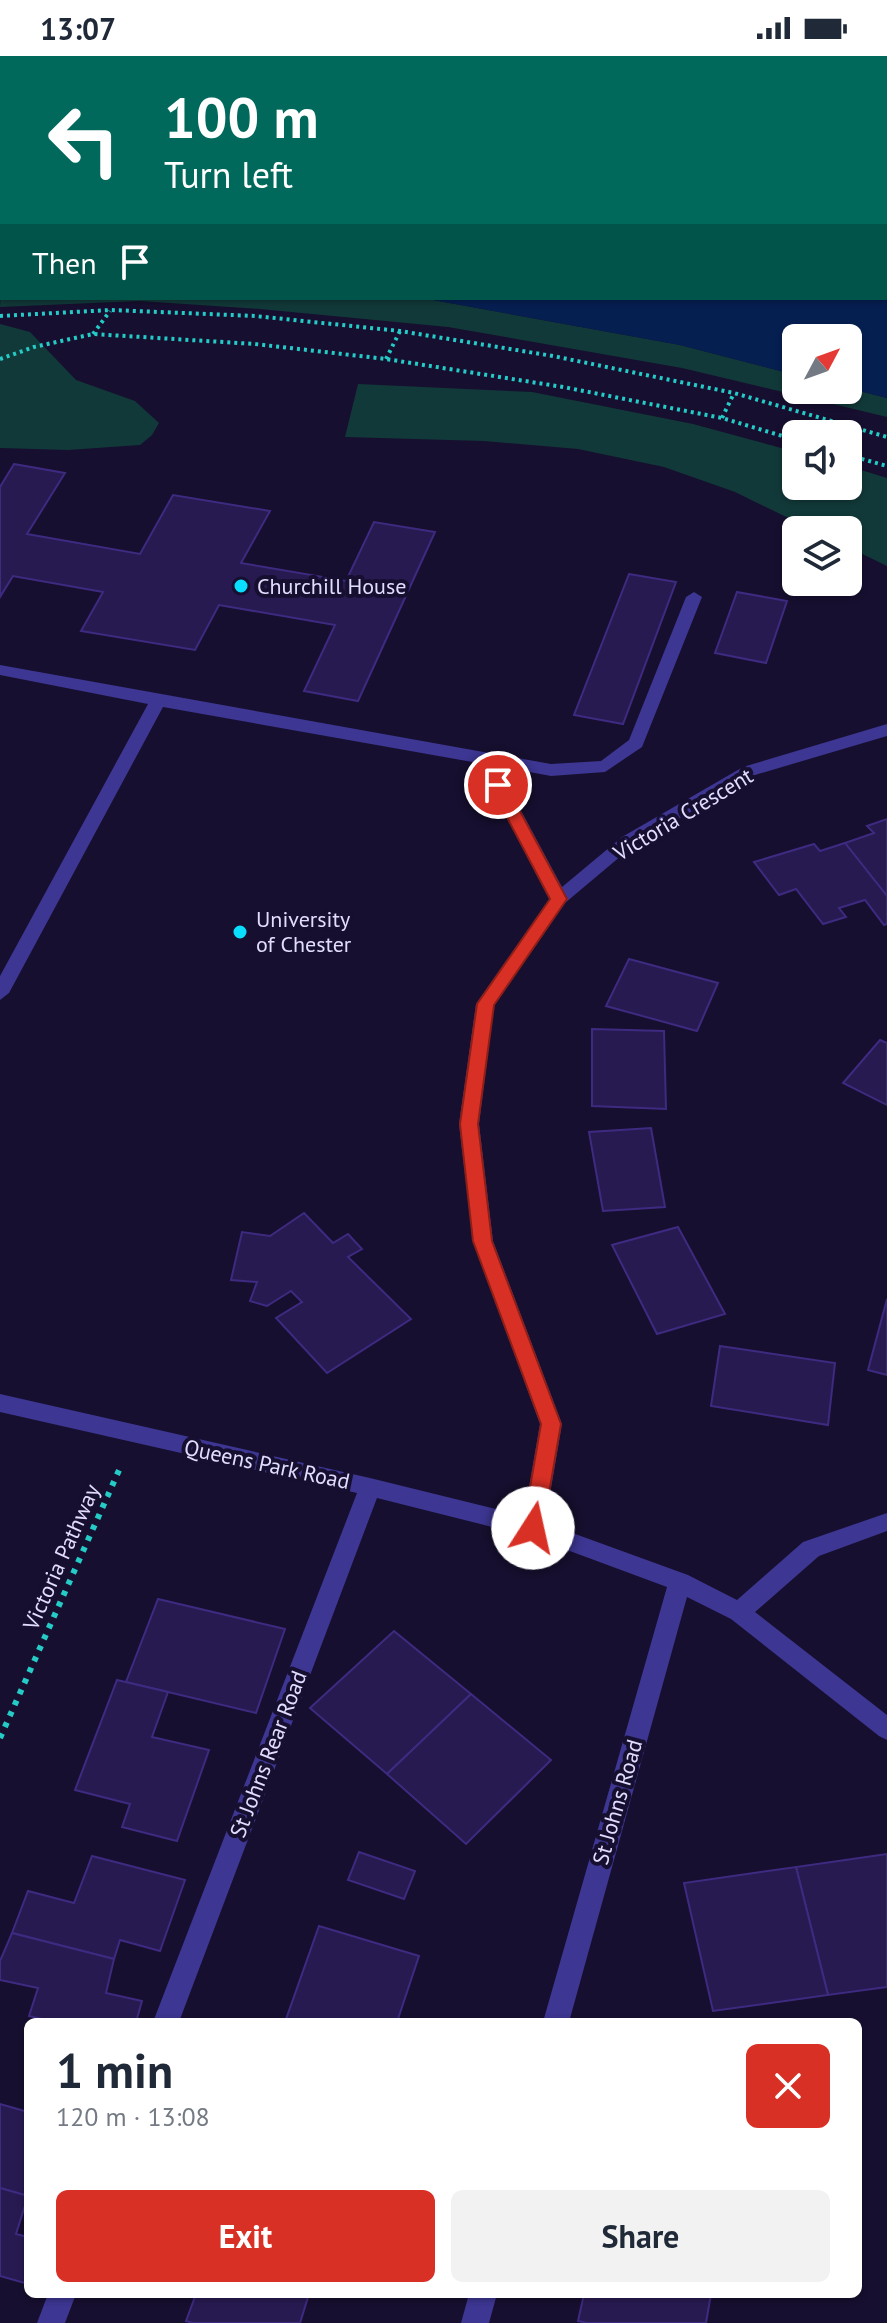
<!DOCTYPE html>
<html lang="en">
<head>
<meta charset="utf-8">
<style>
  :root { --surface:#fff; --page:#f2f2f3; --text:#1f2937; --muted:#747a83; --accent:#d93025 }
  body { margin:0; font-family:"PT Sans",sans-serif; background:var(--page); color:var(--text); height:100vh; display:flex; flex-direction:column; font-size:30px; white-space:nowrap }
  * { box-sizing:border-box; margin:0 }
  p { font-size:26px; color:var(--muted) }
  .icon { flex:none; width:44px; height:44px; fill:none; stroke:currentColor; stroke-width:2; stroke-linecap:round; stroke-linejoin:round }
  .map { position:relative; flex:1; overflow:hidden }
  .side { position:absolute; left:24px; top:1962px; width:838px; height:280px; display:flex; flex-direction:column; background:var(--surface); border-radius:12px; box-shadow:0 2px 6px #0004 }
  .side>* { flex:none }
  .banner { position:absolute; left:0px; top:0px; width:888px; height:244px; box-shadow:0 2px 6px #0004; background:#00695c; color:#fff; overflow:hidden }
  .needle { width:52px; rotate:49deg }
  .controls { position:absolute; left:782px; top:268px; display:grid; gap:16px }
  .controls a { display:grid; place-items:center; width:80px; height:80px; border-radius:12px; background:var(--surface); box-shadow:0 2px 6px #0004; font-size:40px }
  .pin { position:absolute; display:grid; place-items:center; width:68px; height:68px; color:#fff; margin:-34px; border:4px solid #fff; border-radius:50%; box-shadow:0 2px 8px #0007 }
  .me { position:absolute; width:88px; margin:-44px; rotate:10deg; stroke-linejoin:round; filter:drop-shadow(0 0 6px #0008) }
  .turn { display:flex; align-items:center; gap:28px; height:168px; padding:0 32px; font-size:36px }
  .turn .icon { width:104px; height:104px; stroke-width:2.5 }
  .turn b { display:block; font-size:56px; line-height:68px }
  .then { display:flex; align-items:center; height:76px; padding:0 32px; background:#0003; gap:16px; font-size:30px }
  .round { display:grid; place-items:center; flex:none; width:84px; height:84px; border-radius:12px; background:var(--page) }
  .head { display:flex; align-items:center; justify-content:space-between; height:136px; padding:0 32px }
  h1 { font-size:48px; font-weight:700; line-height:60px }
  .button { display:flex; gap:16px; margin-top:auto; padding:16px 32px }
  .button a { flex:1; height:92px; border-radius:12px; background:var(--accent); color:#fff; font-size:32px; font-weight:700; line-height:92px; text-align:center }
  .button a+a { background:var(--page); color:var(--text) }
  .status { display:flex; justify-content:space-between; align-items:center; height:56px; padding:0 40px; background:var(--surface); direction:ltr }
  .status svg { height:22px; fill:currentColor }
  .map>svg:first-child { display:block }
  .green { fill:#123939 }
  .water { fill:#061f51 }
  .building { fill:#271a51; stroke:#3e2a80; stroke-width:2 }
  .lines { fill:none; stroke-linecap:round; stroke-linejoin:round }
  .path-far1 { stroke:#25cbc6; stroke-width:4; stroke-dasharray:3 4; stroke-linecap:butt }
  .path { stroke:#25cbc6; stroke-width:6; stroke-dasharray:5 7; stroke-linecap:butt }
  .minor { fill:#3d3692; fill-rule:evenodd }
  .route { fill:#d93025; stroke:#8d1f18; stroke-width:2 }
  .poi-dot { fill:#09deff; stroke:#160f2f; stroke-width:3 }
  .labels { text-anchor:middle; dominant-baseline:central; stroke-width:8; stroke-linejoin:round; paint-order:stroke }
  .poi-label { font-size:22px; fill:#e2ddff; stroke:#160f2f; text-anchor:start }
  .street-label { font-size:22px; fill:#e2ddff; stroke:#160f2f }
</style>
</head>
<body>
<div class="status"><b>13:07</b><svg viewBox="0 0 49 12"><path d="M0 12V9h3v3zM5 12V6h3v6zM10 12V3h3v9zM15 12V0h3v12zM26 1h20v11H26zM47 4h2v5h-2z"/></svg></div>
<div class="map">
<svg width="887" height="2267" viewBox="0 0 887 2267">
  <rect width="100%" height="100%" fill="#160f2f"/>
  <g class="green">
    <polygon points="2,222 2,242 422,242 680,289 796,319 796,334 848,332 887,342 887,361 682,312 448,271 260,253 140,245 0,251"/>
    <polygon points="0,268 30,276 76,324 135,345 159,367 152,379 140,389 68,394 0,392"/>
    <polygon points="358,328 532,336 693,368 796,396 796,430 848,430 848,410 887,422 887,510 848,491 848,474 813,474 735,436 664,411 578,393 484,385 345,381"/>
  </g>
  <polygon class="water" points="887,173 887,342 848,332 848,282 796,282 796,319 680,289 422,242 886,242"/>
  <g class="building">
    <polygon points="515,0 611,0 614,2 514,2"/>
    <polygon points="14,408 65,417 27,478 140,498 173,439 270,455 241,507 346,525 374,466 435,476 358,645 304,635 335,569 219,549 195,594 81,575 103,536 13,520 0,541 0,431"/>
    <polygon points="629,518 676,526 623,668 574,659"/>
    <polygon points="737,536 787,545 766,607 715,597"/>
    <polygon points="887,763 887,840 845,787 874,777 867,770"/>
    <polygon points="845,787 887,840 887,868 884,869 865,844 839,852 846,861 823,868 796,833 779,839 754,806 814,788 820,795"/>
    <polygon points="629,903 718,927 697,975 606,950"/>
    <polygon points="592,973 664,975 666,1053 592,1050"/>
    <polygon points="880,984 887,987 887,1049 843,1027"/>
    <polygon points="651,1072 665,1151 603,1155 589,1076"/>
    <polygon points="304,1157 333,1187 348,1178 362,1193 348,1201 411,1263 327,1317 276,1262 302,1246 291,1235 267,1250 250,1245 257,1226 231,1224 242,1176 270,1180"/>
    <polygon points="678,1171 725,1258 657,1278 612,1189"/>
    <polygon points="887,1243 887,1319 868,1314"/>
    <polygon points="720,1290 835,1307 828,1369 711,1350"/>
    <polygon points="158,1543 285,1573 256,1657 126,1626"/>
    <polygon points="394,1575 471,1638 387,1718 310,1652"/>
    <polygon points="117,1624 168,1636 152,1681 209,1694 177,1785 122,1771 130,1748 75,1734"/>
    <polygon points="471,1638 551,1704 466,1788 387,1718"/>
    <polygon points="359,1796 415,1815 404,1843 348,1824"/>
    <polygon points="887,1798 887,1931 828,1939 796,1811"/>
    <polygon points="92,1800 185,1824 160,1895 120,1884 114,1903 12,1877 28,1835 74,1847"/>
    <polygon points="796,1811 828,1939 713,1955 684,1827"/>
    <polygon points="319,1870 419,1900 397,1966 285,1966"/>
    <polygon points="12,1877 114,1903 106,1937 142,1945 136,1966 55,1966 29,1960 38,1932 0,1924 0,1905"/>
    <polygon points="0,2048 28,2056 28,2140 0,2132"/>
    <polygon points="0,2132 28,2140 16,2178 28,2181 28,2228 0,2220"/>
    <polygon points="196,2238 309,2238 300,2267 193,2267 186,2265"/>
    <polygon points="584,2238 711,2238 706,2267 587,2267 578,2265"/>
  </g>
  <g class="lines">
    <g class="path-far1">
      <polyline points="0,260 111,254 255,260 400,275 553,300 734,337 887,381"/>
      <polyline points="93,278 110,255"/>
      <polyline points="0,303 34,291 93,278 255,288 386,303 563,331 722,362 796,384"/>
      <polyline points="386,303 400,275"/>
      <polyline points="722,362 734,337"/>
      <polyline points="848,399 887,410"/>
    </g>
    <polyline class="path" points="0,1682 120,1412"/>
    <g class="minor">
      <polygon points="342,0 376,0 377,2 343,2"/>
      <rect x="886" y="75" width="1" height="8"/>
      <polygon points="694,536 702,541 642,691 605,716 551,720 497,710 562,831 622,781 743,711 887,668 887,680 755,719 634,789 565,847 494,949 479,1068 493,1185 562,1368 545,1467 688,1519 737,1544 803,1486 887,1457 887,1475 819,1500 755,1556 887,1659 887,1684 879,1680 731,1563 687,1541 569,1966 543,1966 667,1531 532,1481 377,1442 179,1966 153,1966 357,1437 0,1356 0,1338 370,1422 524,1460 540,1368 473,1185 459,1068 476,948 550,843 478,707 163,651 9,937 0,944 0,920 148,648 0,619 0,609 551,708 601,705 629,684 686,541"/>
      <polygon points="48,2238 76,2238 65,2267 37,2267"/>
      <polygon points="469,2238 497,2238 489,2267 461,2267"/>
    </g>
  </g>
  <polygon class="route" points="498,724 506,729 567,843 494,949 478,1068 492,1185 561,1368 543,1472 540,1478 533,1480 526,1478 523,1472 541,1368 473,1185 460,1068 477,948 550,843 490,729"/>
  <g class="poi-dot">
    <circle cx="241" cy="530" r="8"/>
    <circle cx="240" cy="876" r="8"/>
  </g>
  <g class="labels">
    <g class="poi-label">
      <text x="257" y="530">Churchill House</text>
      <text x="256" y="863">University<tspan x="256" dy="25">of Chester</tspan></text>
    </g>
    <g class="street-label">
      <text transform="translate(683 758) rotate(-31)">Victoria Crescent</text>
      <text transform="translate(267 1408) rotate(12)">Queens Park Road</text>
      <text transform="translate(61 1501) rotate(-66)">Victoria Pathway</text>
      <text transform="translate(268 1698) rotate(-69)">St Johns Rear Road</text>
      <text transform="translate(617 1746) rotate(-74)">St Johns Road</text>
    </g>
  </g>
</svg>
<div class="controls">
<a><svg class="needle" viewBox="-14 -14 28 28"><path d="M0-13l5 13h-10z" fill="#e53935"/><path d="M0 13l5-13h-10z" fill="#747a83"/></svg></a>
<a><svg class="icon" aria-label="sound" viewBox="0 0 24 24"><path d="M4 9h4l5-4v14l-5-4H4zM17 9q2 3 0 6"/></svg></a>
<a><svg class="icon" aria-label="layers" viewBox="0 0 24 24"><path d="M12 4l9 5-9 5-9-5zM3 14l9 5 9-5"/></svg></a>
</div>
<div class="pin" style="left:498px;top:729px;background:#d93025"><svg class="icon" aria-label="arrive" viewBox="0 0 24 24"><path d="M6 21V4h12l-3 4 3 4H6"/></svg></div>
<svg class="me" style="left:533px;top:1472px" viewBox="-20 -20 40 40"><circle r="19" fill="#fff"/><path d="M0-13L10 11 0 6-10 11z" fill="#d93025"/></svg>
<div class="banner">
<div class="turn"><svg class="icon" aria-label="left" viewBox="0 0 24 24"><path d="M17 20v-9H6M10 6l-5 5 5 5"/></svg><div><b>100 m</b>Turn left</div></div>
<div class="then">Then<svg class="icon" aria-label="arrive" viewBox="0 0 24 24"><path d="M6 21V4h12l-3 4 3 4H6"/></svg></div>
</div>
<section class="side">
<div class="head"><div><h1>1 min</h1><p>120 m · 13:08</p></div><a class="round" style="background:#d93025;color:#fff"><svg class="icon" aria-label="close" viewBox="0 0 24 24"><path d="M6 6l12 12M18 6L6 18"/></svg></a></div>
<div class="button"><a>Exit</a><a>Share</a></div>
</section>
</div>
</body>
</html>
